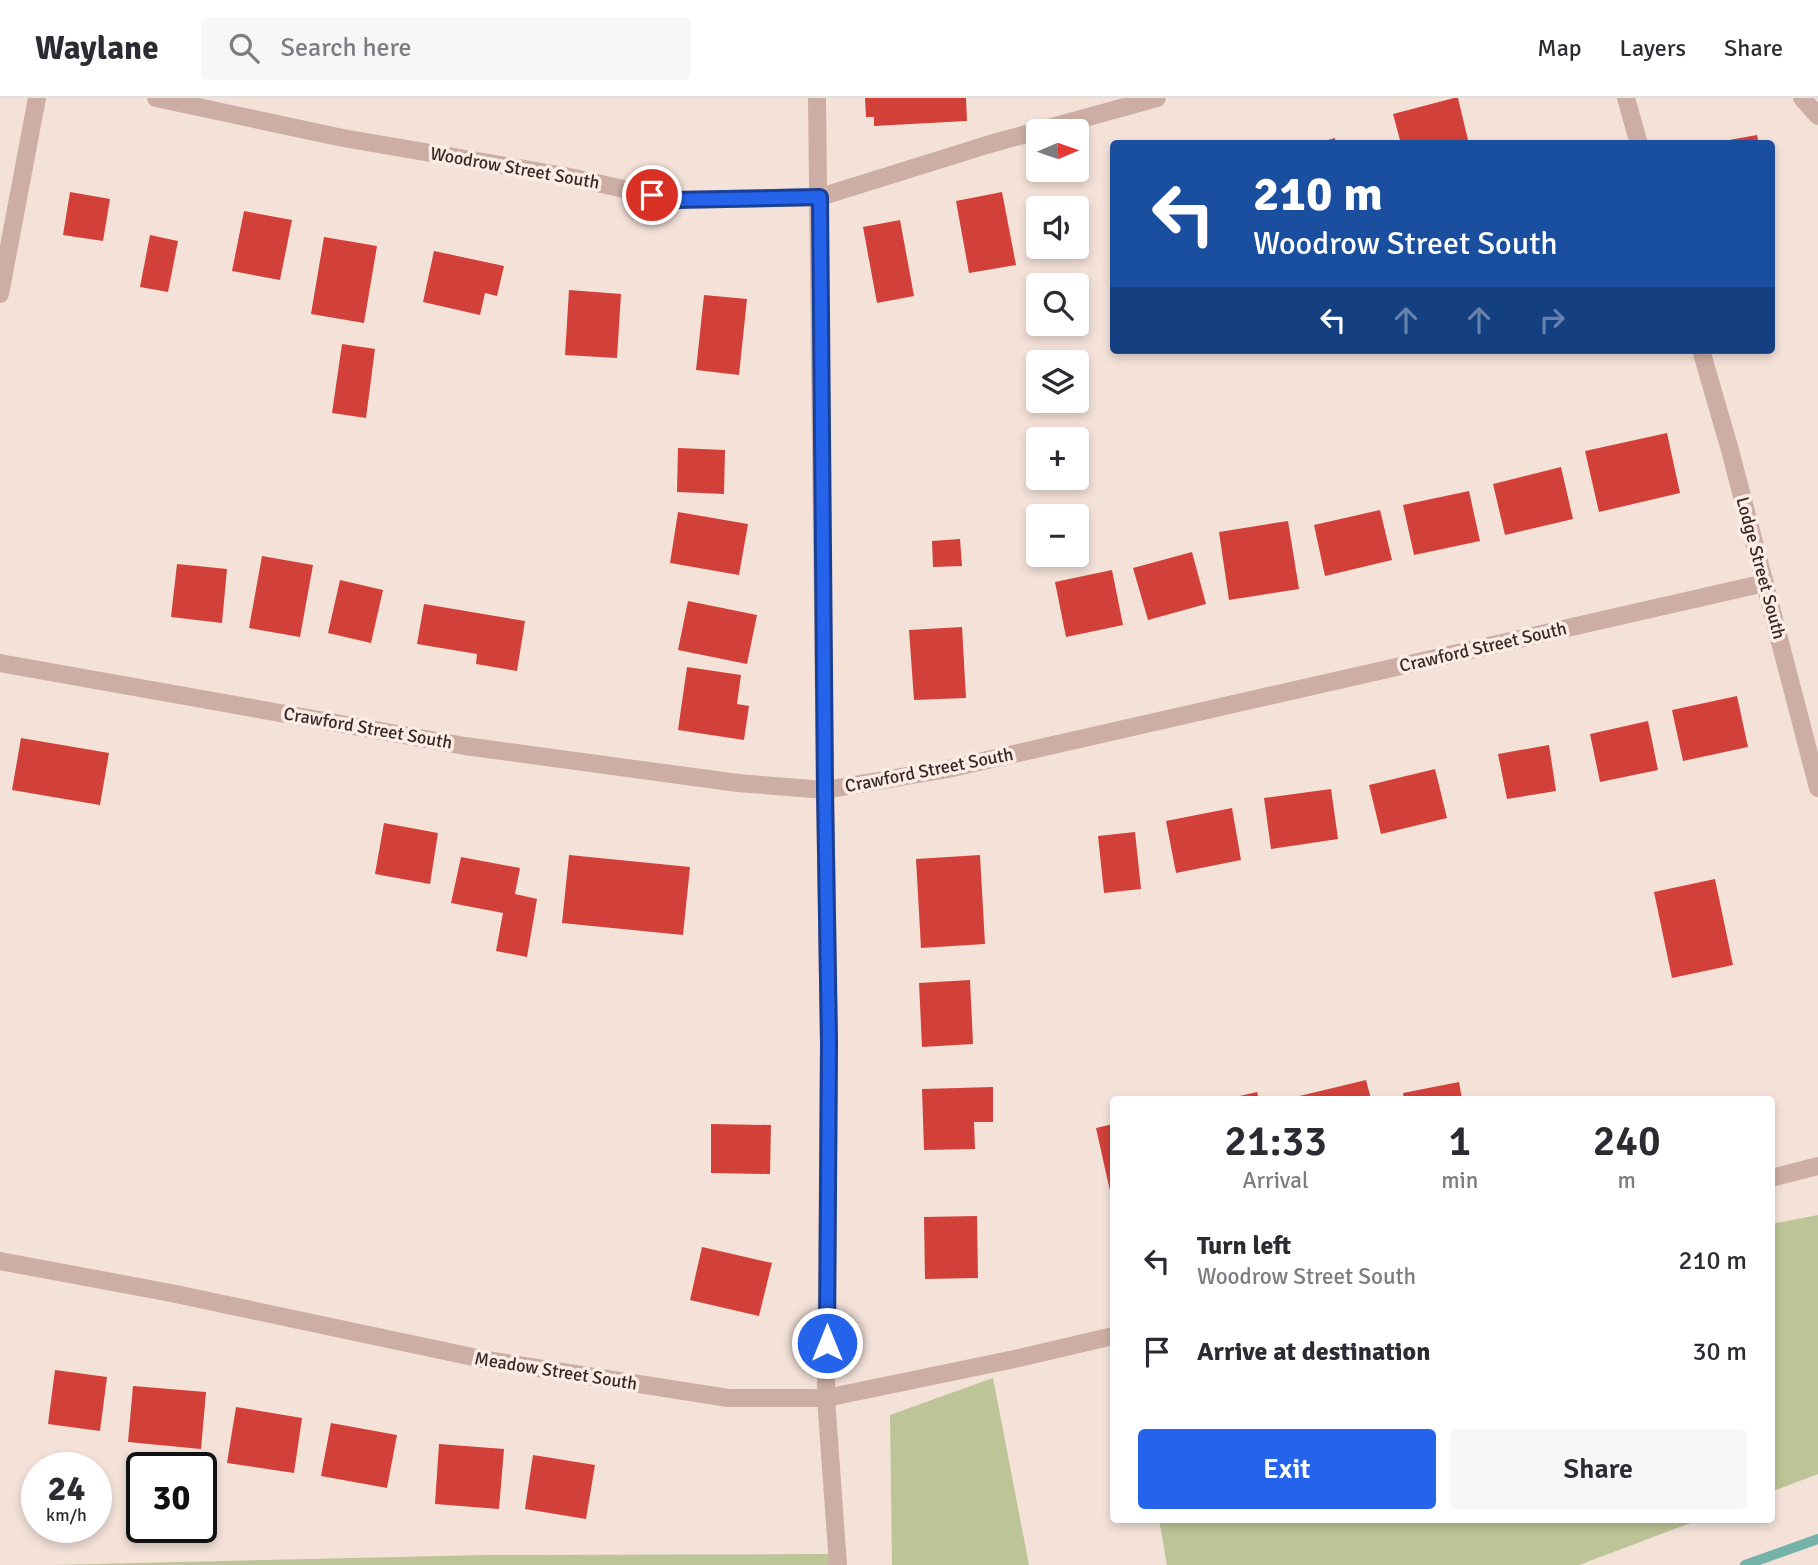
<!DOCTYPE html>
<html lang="en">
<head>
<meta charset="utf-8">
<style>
  :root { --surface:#fff; --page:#f7f7f7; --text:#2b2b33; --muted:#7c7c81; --line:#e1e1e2; --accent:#2563eb }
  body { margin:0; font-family:Signika,sans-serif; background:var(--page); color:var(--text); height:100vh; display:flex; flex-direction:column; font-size:26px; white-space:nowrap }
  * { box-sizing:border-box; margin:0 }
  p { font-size:23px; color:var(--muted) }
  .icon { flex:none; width:38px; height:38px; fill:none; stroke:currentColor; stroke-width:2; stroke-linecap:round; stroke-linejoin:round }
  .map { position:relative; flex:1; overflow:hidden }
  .sheet { position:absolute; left:1110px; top:998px; width:665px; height:427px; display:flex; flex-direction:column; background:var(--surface); border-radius:7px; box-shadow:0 4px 10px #0003 }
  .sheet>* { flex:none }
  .top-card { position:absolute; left:1110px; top:42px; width:665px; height:214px; border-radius:7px; box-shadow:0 4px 10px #0003; background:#1a4fa0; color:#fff; overflow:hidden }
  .needle { width:46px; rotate:88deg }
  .controls { position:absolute; left:1026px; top:21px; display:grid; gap:14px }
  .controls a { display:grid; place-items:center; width:63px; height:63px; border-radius:7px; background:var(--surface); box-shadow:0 4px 10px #0003; font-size:35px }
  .speed { position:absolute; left:21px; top:1354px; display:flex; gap:14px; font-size:35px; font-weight:700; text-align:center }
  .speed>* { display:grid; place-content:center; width:91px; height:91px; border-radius:50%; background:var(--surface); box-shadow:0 4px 10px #0003; line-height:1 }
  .speed small { font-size:18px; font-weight:400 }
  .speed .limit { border:4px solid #111; border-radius:10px; background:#fff; color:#111 }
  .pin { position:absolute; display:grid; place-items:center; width:60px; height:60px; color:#fff; margin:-30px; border:4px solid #fff; border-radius:50%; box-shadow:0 2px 7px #0007 }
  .me { position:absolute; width:77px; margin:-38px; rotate:0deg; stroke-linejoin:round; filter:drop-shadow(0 0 5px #0008) }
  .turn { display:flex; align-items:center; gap:24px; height:147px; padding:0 28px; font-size:32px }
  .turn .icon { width:91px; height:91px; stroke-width:2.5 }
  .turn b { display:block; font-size:49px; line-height:60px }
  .lanes { display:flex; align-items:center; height:66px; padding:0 28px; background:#0003; justify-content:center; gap:35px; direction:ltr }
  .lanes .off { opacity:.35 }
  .eta { display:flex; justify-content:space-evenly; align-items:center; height:119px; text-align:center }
  .eta b { font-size:42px; font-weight:600; line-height:49px }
  .button { display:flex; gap:14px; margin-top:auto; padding:14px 28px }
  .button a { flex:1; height:80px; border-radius:7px; background:var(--accent); color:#fff; font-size:28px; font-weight:600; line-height:80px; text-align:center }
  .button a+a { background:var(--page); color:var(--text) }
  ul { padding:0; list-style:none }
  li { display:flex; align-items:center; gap:21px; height:91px; padding:0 28px }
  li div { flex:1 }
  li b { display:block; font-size:26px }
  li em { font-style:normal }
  header { display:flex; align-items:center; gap:42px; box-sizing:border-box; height:98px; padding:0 35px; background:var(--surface); border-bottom:2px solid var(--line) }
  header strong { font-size:33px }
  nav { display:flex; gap:38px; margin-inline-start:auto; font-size:24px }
  .search { width:490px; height:63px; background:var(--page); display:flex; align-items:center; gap:18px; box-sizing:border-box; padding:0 24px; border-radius:7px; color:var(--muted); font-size:26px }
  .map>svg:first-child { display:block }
  .green { fill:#bdc497 }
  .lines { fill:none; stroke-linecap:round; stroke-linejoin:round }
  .stream { stroke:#75b3aa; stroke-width:10 }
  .building { fill:#d1413a }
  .minor { stroke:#cdaea4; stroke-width:18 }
  .route-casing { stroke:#184099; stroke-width:18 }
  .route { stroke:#2563eb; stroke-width:12 }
  .labels { text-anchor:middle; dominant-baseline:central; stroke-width:7; stroke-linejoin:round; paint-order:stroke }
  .street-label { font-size:18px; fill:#372826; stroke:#fbede5 }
</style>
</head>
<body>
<header>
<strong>Waylane</strong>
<div class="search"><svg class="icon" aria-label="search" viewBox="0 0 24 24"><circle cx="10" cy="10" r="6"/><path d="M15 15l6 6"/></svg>Search here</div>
<nav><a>Map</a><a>Layers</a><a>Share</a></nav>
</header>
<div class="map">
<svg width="1818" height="1467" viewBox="0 0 1818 1467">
  <rect width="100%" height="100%" fill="#f4e2d9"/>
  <g class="green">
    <polygon points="1818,1117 1818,1376 1771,1394 1771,1126"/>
    <polygon points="993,1280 1029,1467 892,1467 890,1317"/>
    <polygon points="1159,1421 1701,1421 1579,1467 1167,1467"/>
    <polygon points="837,1456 837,1467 53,1467 485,1457"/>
  </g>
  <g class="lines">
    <polyline class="stream" points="1745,1467 1818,1441"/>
  </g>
  <g class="building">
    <polygon points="865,0 966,0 967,23 874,28 874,19 866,19"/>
    <polygon points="1454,0 1458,0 1469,46 1401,46 1393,16"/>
    <polygon points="1757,37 1759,46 1718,46 1718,44"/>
    <polygon points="1335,40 1336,46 1317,46 1317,45"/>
    <polygon points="70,94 110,101 103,143 63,137"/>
    <polygon points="1002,94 1016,167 969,175 956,103"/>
    <polygon points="244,113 292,122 280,182 232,173"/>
    <polygon points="900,122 914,198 877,205 863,129"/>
    <polygon points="150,137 178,143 168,194 140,189"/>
    <polygon points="324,139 377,148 364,225 311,216"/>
    <polygon points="434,153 504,168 497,198 485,195 480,217 423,204"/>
    <polygon points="569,192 621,196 617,260 565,257"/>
    <polygon points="704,197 747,201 739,277 696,272"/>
    <polygon points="342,246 375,251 366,320 332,315"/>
    <polygon points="1667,335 1680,395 1599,414 1585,353"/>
    <polygon points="678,350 725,352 724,396 677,394"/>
    <polygon points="1561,369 1573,421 1505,437 1493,386"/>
    <polygon points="1469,393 1480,443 1414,457 1403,407"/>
    <polygon points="1380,412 1392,462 1325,478 1314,427"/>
    <polygon points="678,414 748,426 739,477 670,465"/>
    <polygon points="1288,423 1299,491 1229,502 1219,434"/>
    <polygon points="960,441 962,468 933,469 932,443"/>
    <polygon points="1192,454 1206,506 1148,522 1133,470"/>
    <polygon points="262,458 313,467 300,539 249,530"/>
    <polygon points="177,466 227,471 222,525 171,519"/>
    <polygon points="1112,472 1123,527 1066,539 1055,484"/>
    <polygon points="340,482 383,492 371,545 328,535"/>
    <polygon points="688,503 757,517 747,566 678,552"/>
    <polygon points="424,506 525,523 517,573 476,566 477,556 417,546"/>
    <polygon points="962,529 966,600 914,602 909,532"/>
    <polygon points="687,569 741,577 737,606 749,608 744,642 678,632"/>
    <polygon points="1737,598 1748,649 1683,663 1672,612"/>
    <polygon points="1648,623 1658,672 1600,684 1590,636"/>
    <polygon points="21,640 109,655 100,707 12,692"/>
    <polygon points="1549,647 1556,693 1507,701 1498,656"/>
    <polygon points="1435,671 1447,720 1381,736 1369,687"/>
    <polygon points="1331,691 1338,741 1271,751 1264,700"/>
    <polygon points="1232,710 1241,762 1176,775 1166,723"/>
    <polygon points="384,725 438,735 430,786 375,776"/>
    <polygon points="1135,734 1141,791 1104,795 1098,738"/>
    <polygon points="569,757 690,769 683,837 562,825"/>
    <polygon points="980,757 985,846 921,850 916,761"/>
    <polygon points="461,759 520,770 515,796 537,801 527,859 496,853 503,815 451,805"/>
    <polygon points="1715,781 1733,867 1672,880 1654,794"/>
    <polygon points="970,882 973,946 922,949 919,885"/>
    <polygon points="1366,982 1371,1001 1291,1001 1291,1000"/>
    <polygon points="1459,984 1462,1001 1404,1001 1403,995"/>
    <polygon points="993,989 993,1024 974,1024 975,1051 924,1052 922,991"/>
    <polygon points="1257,994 1259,1001 1231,1001 1231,1000"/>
    <polygon points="711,1026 771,1027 770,1076 711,1075"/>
    <polygon points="1113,1026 1113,1093 1110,1093 1096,1030"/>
    <polygon points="977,1118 978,1180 925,1181 924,1119"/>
    <polygon points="702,1149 772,1165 759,1218 690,1202"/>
    <polygon points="55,1272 107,1279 100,1333 48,1326"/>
    <polygon points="133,1288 206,1294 201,1351 128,1344"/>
    <polygon points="236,1309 302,1320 294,1375 227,1365"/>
    <polygon points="331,1325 397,1337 387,1390 321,1378"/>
    <polygon points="439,1346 504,1351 499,1411 435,1406"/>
    <polygon points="533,1357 595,1367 586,1421 525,1411"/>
  </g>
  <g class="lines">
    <g class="minor">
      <polyline points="156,0 343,40 565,78 674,102 820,99 990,46 1157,0"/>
      <polyline points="817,0 825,692 829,945 826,1300 838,1467"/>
      <polyline points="1626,0 1639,46"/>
      <polyline points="1802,0 1818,18"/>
      <polyline points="0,196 37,0"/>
      <polyline points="1701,252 1730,352 1818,690"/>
      <polyline points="0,565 465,648 738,685 825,692 948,671 1765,485"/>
      <polyline points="1771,1080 1818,1068"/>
      <polyline points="0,1163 171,1195 487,1262 728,1300 826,1300 1019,1260 1113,1238"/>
    </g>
  </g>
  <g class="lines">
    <defs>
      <polyline id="route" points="652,97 674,102 820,99 825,692 829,945 827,1245"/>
    </defs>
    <use href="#route" class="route-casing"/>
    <use href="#route" class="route"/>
  </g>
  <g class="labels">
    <g class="street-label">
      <text transform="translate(515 70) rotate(10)">Woodrow Street South</text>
      <text transform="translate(1761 470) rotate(75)">Lodge Street South</text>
      <text transform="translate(1483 549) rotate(-13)">Crawford Street South</text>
      <text transform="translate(368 630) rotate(10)">Crawford Street South</text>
      <text transform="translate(929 672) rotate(-11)">Crawford Street South</text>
      <text transform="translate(556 1273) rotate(9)">Meadow Street South</text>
    </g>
  </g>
</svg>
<div class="controls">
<a><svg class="needle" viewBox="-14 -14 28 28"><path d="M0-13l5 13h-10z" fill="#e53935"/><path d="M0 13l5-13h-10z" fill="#7c7c81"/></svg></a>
<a><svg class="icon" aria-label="sound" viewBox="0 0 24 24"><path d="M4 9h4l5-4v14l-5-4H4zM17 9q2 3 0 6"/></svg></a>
<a><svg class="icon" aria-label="search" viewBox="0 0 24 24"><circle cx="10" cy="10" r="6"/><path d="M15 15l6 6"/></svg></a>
<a><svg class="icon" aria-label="layers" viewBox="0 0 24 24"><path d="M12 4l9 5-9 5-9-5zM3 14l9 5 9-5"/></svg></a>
<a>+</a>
<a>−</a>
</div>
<div class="speed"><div>24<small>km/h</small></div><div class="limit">30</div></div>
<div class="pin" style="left:652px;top:97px;background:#d93025"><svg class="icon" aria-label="arrive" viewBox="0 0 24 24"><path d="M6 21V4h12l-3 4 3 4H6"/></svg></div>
<svg class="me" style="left:827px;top:1245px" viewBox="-20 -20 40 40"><circle r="17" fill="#2563eb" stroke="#fff" stroke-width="3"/><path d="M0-11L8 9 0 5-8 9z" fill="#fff"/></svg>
<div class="top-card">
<div class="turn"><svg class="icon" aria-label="left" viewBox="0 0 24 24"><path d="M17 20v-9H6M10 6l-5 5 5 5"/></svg><div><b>210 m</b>Woodrow Street South</div></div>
<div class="lanes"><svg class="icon" aria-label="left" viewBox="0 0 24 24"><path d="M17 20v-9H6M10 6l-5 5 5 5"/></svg><svg class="icon off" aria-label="ahead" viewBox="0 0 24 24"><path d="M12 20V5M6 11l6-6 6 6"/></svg><svg class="icon off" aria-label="ahead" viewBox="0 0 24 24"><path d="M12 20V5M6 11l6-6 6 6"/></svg><svg class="icon off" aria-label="right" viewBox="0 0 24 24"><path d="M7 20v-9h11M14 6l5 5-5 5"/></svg></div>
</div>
<section class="sheet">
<div class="eta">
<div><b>21:33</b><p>Arrival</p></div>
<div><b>1</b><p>min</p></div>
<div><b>240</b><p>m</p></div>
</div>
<ul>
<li><svg class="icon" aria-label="left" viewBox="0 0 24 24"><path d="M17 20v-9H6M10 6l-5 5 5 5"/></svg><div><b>Turn left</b><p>Woodrow Street South</p></div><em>210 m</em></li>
<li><svg class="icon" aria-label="arrive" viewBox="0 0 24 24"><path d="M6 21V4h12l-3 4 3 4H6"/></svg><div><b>Arrive at destination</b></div><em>30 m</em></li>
</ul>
<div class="button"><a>Exit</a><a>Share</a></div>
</section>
</div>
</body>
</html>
